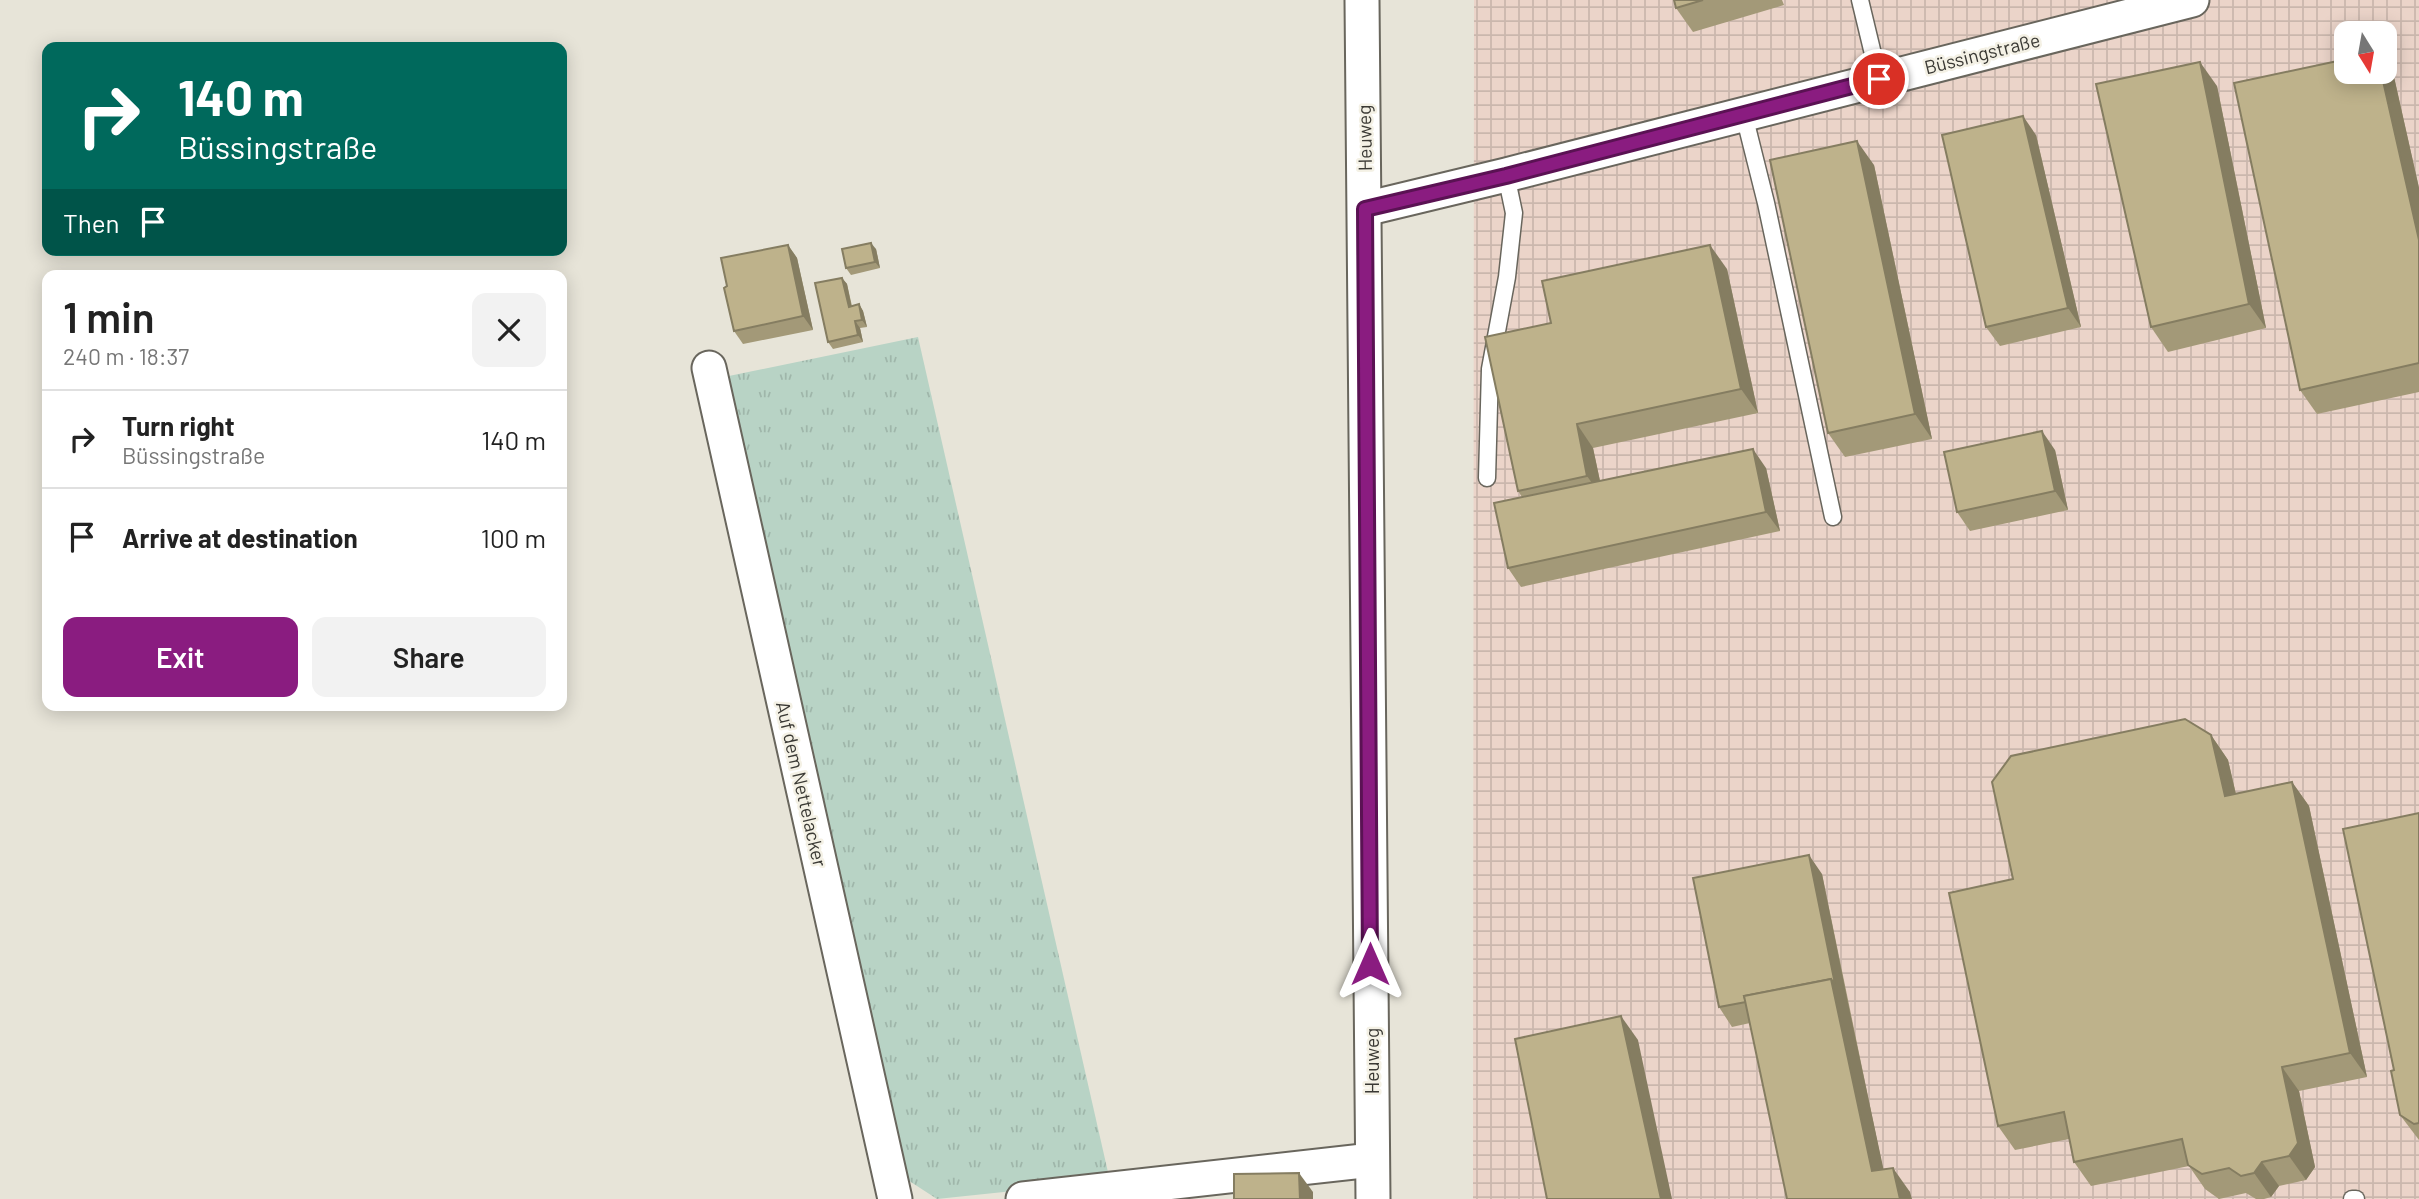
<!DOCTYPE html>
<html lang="en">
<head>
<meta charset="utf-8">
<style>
  :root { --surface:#fff; --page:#f2f2f2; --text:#222; --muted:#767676; --line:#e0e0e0; --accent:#8a1c80 }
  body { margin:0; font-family:Barlow,sans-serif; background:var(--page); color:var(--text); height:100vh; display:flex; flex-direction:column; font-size:26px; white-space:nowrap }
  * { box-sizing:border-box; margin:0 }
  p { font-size:23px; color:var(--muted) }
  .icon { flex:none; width:38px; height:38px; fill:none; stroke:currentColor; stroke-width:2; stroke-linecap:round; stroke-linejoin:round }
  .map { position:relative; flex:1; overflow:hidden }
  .side { position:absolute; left:42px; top:270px; width:525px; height:441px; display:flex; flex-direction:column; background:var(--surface); border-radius:14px; box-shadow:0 4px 18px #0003 }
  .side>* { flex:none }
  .hud { position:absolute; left:42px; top:42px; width:525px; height:214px; border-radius:14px; box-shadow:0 4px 18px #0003; background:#00695c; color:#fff; overflow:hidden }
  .needle { width:46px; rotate:169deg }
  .fabs { position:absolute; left:2334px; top:21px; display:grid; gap:14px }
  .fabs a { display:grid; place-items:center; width:63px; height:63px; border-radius:14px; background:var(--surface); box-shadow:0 4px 18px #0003; font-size:35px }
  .pin { position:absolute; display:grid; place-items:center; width:60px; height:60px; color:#fff; margin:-30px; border:4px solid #fff; border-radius:50%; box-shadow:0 2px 7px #0007 }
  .me { position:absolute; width:77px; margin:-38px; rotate:0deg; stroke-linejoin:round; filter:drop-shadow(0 0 5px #0008) }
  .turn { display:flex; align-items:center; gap:24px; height:147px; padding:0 21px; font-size:32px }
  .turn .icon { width:91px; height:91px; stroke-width:2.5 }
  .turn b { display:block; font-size:49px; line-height:60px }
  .then { display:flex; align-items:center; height:66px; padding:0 21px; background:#0003; gap:14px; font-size:26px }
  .round { display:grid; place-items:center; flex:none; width:74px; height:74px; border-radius:14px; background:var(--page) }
  .headline { display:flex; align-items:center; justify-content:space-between; height:119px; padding:0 21px }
  h1 { font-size:42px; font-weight:600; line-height:52px }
  .action { display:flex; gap:14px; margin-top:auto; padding:14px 21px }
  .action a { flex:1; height:80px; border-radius:14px; background:var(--accent); color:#fff; font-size:28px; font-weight:600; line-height:80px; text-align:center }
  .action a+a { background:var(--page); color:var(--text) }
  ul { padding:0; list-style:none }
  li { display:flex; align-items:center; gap:21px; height:98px; padding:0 21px; border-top:2px solid var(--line) }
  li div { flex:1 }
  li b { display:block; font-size:26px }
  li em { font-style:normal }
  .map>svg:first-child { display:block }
  .industrial { fill:url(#industrial-grid); fill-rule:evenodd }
  .grass { fill:url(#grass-tufts) }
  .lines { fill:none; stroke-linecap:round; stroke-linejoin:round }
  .service-casing { stroke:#69665d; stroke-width:19 }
  .minor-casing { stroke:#69665d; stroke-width:37 }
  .service { stroke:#fff; stroke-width:16 }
  .minor { stroke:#fff; stroke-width:33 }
  .wall { fill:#a39978 }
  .shaded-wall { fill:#857d61 }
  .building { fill:#beb28b; stroke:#857d61; stroke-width:2 }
  .route-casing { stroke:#5a1253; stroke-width:18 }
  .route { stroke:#8a1c80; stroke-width:12 }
  .labels { text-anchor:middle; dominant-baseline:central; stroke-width:5; stroke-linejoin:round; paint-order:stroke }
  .street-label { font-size:19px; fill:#3a3934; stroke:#f4f1e5 }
</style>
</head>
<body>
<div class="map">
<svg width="2419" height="1199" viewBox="0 0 2419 1199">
  <defs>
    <pattern id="industrial-grid" width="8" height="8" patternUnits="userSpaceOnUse" patternTransform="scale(1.75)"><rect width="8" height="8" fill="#ebd4c9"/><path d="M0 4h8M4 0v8" fill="none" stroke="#cab7ad"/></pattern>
    <pattern id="grass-tufts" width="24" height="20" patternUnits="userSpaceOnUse" patternTransform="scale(1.75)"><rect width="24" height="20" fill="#b8d3c5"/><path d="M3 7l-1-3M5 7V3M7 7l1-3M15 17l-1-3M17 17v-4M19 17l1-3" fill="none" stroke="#9fb6aa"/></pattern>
  </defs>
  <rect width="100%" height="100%" fill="#e7e4d8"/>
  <path class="industrial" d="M 1474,0 L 2419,0 L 2419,1199 L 1473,1199 ZM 2347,33 L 2385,33 L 2385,72 L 2347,72 Z"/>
  <polygon class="grass" points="918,337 1110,1181 937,1199 897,1173 724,377"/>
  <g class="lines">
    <defs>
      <g id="service">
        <polyline points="1860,0 1879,79"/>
        <polyline points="1744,115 1766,203 1833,517"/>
        <polyline points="1487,478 1490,369 1507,277 1514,213 1506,175"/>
        <polyline points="2352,1199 2356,1199"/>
      </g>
      <g id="minor">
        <polyline points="1362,0 1373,1199"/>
        <polyline points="1365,209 1506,175 2192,0"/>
        <polyline points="709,368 895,1199"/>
        <polyline points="1023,1199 1372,1160"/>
      </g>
    </defs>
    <use href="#service" class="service-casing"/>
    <use href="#minor" class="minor-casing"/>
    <use href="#service" class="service"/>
    <use href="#minor" class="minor"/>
  </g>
  <g class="wall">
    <polygon points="1674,0 1782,0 1784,5 1693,32 1676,8"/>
    <polygon points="2394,77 2419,188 2419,392 2317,414 2300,390"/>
    <polygon points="2217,86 2266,328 2168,352 2151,327"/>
    <polygon points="2036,135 2081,327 2000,346 1986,327"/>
    <polygon points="1874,165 1932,439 1845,457 1828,433"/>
    <polygon points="788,245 797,258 813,330 743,344 734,331"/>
    <polygon points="876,249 880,268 851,275 846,268"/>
    <polygon points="1727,269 1758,413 1593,448 1600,481 1766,468 1780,531 1521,587 1508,568 1522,497 1518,491 1551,323"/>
    <polygon points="842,278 847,284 852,306 859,304 863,311 867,327 860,328 863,342 833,349 828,342"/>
    <polygon points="2055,450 2068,510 1970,531 1957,512"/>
    <polygon points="2211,735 2228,760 2236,794 2292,782 2309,806 2367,1077 2299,1091 2315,1167 2306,1180 2279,1186 2271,1197 2264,1199 2256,1199 2246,1193 2219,1199 2205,1189 2189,1166 2091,1186 2074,1162 2069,1139 2015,1150 1998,1126 2013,879"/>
    <polygon points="2419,813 2419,1140 2400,1115"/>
    <polygon points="1822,874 1883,1169 1910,1192 1787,1199 1750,1023 1732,1027 1719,1007"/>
  </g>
  <g class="shaded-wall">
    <polygon points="2200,62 2217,86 2266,328 2249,304"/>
    <polygon points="2385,64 2394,77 2419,188 2419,240 2381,72 2385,72"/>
    <polygon points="2023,116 2036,135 2081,327 2068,308"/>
    <polygon points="1857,141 1874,165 1932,439 1915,414"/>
    <polygon points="871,243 876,249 880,268 875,262"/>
    <polygon points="788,245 797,258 813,330 803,316"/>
    <polygon points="1710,245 1727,269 1758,413 1741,389"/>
    <polygon points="842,278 847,284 853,314 849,307"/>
    <polygon points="859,304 863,311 867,327 862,320"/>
    <polygon points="855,321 860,328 863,342 858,335"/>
    <polygon points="1577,424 1593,448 1604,500 1587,476"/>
    <polygon points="2042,431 2055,450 2068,510 2055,491"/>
    <polygon points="1753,449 1766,468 1780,531 1766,512"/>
    <polygon points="2211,735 2228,760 2242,821 2225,796"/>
    <polygon points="2292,782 2309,806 2367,1077 2350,1053"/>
    <polygon points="1809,855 1822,874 1848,1003 1889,1195 1872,1171 1831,979"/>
    <polygon points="1621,1016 1638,1040 1672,1199 1661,1199"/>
    <polygon points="2282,1067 2299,1091 2315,1167 2306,1180 2289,1156"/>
    <polygon points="2262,1162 2279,1186 2271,1197 2254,1173"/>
    <polygon points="1893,1168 1910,1192 1912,1199 1900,1199"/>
    <polygon points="1299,1173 1313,1192 1313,1199 1300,1199"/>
  </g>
  <g class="building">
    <polygon points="1674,0 1703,0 1676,8"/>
    <polygon points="2347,59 2347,72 2381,72 2419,240 2419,363 2300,390 2234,83"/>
    <polygon points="2200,62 2249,304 2151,327 2096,84"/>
    <polygon points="2023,116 2068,308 1986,327 1942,135"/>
    <polygon points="1857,141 1915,414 1828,433 1770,160"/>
    <polygon points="871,243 875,262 846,268 842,249"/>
    <polygon points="788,245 803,316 734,331 724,288 727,286 721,258"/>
    <polygon points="1710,245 1741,389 1577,424 1587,476 1518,491 1485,337 1551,323 1542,281"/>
    <polygon points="842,278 849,307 859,304 862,320 855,321 858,335 828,342 815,283"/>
    <polygon points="2042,431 2055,491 1957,512 1944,452"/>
    <polygon points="1753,449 1766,512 1508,568 1494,503"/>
    <polygon points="2185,719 2211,735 2225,796 2292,782 2350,1053 2282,1067 2298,1143 2289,1156 2262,1162 2254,1173 2241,1176 2229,1168 2202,1174 2188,1165 2182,1139 2074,1162 2064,1112 1998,1126 1949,893 2013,879 1992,782 2011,756"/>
    <polygon points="2419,813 2419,1123 2414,1124 2400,1115 2391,1071 2394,1070 2343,829"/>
    <polygon points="1809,855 1835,984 1831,979 1744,996 1746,1002 1719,1007 1693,878"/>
    <polygon points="1831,979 1872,1171 1893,1168 1900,1199 1787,1199 1744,996"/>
    <polygon points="1621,1016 1661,1199 1547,1199 1515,1039"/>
    <polygon points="1299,1173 1300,1199 1234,1199 1234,1174"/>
  </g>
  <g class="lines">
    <defs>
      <polyline id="route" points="1370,964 1365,209 1506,176 1879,79"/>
    </defs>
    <use href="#route" class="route-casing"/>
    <use href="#route" class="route"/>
  </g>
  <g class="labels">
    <g class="street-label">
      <text transform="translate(1982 53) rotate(-14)">Büssingstraße</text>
      <text transform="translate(1364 138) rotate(-91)">Heuweg</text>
      <text transform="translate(802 784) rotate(77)">Auf dem Nettelacker</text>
      <text transform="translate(1371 1061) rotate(-90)">Heuweg</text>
    </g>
  </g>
</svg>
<div class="fabs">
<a><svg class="needle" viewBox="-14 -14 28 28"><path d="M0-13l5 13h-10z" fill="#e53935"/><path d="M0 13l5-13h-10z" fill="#767676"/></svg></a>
</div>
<div class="pin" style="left:1879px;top:79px;background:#d93025"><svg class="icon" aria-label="arrive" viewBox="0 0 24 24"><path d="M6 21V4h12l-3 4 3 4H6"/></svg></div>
<svg class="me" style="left:1370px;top:964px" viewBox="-20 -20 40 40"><path d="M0-17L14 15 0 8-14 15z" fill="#8a1c80" stroke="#fff" stroke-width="4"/></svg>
<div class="hud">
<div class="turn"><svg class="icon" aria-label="right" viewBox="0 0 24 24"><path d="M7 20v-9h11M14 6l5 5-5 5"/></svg><div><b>140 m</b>Büssingstraße</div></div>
<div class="then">Then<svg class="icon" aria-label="arrive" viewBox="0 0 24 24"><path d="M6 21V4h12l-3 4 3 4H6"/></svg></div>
</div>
<section class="side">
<div class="headline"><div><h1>1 min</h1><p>240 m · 18:37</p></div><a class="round"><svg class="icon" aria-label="close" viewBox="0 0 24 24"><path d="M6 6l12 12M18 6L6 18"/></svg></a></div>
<ul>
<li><svg class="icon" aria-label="right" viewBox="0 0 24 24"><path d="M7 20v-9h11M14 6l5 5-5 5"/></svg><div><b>Turn right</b><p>Büssingstraße</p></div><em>140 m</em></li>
<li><svg class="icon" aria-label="arrive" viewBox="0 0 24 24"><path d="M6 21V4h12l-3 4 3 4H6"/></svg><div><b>Arrive at destination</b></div><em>100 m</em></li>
</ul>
<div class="action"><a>Exit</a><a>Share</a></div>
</section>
</div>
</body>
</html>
